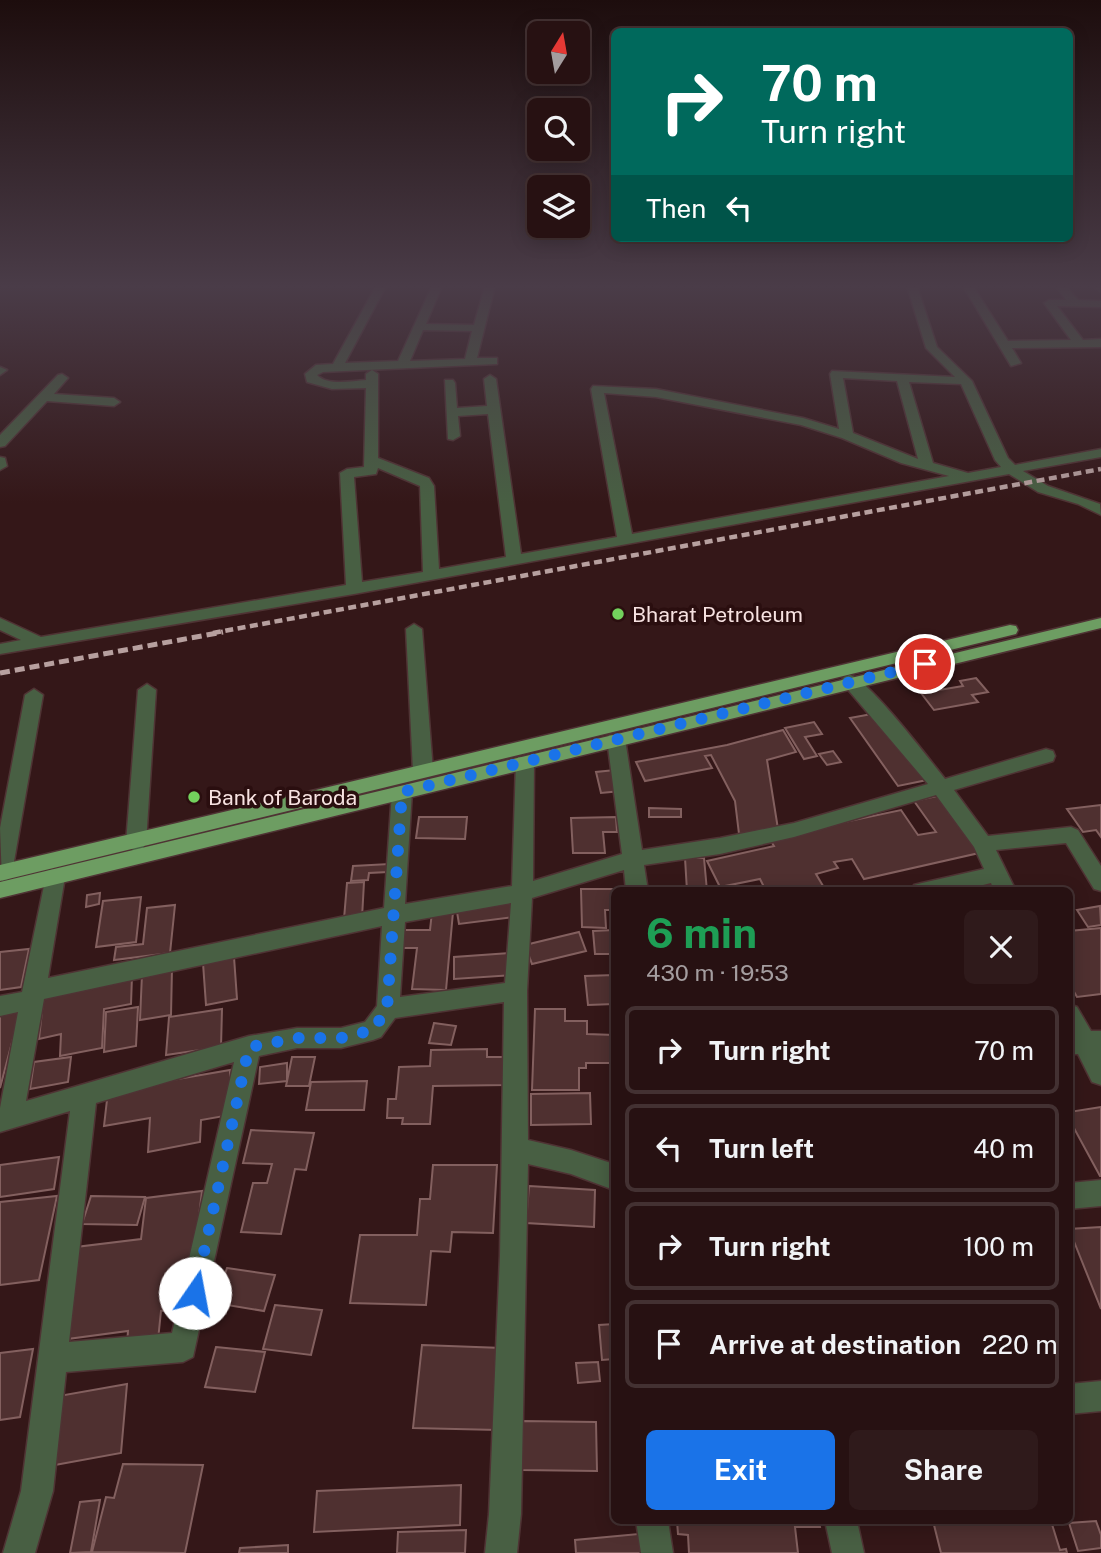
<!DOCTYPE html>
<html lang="en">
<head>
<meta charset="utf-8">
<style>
  :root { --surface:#271112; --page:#2f1a1b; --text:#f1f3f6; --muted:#a49d9f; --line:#433132; --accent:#1a73e8 }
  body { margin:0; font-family:"Public Sans",sans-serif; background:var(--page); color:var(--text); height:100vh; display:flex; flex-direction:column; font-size:26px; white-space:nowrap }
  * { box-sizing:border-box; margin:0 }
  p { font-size:23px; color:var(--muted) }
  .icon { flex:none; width:38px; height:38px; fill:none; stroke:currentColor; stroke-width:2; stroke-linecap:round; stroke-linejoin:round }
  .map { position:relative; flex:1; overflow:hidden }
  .details { position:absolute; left:611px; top:887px; width:462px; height:637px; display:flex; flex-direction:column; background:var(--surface); border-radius:10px; box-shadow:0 4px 18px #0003,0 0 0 2px var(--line) }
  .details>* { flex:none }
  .hud { position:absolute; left:611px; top:28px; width:462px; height:214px; border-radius:10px; box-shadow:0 4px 18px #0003,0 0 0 2px var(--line); background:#00695c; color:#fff; overflow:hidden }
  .needle { width:46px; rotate:11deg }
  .fabs { position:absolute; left:527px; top:21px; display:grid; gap:14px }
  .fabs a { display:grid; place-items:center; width:63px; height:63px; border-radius:10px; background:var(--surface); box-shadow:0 4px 18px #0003,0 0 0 2px var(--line); font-size:35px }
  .pin { position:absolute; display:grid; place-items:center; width:60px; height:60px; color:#fff; margin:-30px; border:4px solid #fff; border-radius:50%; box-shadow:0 2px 7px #0007 }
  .me { position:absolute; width:77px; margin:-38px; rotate:12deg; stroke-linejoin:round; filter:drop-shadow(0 0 5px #0008) }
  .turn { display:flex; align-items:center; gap:24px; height:147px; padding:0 35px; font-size:32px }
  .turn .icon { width:91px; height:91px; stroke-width:2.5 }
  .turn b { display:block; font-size:49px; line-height:60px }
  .then { display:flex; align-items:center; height:66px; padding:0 35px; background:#0003; gap:14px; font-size:26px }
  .round { display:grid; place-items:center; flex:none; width:74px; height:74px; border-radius:10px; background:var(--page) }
  .headline { display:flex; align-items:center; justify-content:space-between; height:119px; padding:0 35px }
  h1 { font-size:42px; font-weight:700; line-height:52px; color:#1e9e55 }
  .button { display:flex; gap:14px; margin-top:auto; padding:14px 35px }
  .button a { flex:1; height:80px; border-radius:10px; background:var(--accent); color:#fff; font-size:28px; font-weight:700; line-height:80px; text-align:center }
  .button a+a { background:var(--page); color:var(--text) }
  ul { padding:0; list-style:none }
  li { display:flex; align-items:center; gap:21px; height:88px; margin:0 14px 10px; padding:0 21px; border:4px solid var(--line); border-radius:10px }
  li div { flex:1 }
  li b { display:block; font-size:26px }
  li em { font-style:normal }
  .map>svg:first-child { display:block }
  .building { fill:#4f3030; stroke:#83605f; stroke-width:2 }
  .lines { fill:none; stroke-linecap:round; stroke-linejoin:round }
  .minor-casing { stroke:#4f3334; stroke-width:3 }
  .primary-casing { stroke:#4f3334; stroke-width:3 }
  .minor { fill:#485f43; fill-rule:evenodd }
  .primary { fill:#6d9d62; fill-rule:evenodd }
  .rail-far1 { stroke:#b7a09f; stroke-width:4.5; stroke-dasharray:8 4.5; stroke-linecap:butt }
  .rail { stroke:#b7a09f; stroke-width:5; stroke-dasharray:10 5; stroke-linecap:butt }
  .route { stroke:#1a73e8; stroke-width:12; stroke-dasharray:0 21.6 }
  .poi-dot { fill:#73d25d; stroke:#2a0e0f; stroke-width:2.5 }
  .labels { text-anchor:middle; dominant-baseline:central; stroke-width:7; stroke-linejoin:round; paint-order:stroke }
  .poi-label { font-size:21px; fill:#f7e2e1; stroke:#2a0e0f; text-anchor:start }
</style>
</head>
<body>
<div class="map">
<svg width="1101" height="1553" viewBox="0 0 1101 1553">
  <rect width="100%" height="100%" fill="#341718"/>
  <g class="building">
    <polygon points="976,678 988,692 972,695 978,702 934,710 921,693 963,686 960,681"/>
    <polygon points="877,713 927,780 898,786 850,718"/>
    <polygon points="814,722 822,734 805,737 817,756 804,759 785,728"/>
    <polygon points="783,730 796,752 767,760 778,829 739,834 735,801 711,755 705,756 712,768 645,781 636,762 727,745"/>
    <polygon points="833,751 841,762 827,765 819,754"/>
    <polygon points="615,770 621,791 601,793 596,772"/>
    <polygon points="937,796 979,853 864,879 852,859 834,862 838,868 816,874 826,891 766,891 760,879 720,887 707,861 774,846 769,838 901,810 918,835 936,832 914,801"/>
    <polygon points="1101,805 1101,837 1096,830 1083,832 1067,809"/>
    <polygon points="649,808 681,809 681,817 649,817"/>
    <polygon points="419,817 467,817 465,839 416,838"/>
    <polygon points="616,817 617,832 603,832 605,853 573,853 571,818"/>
    <polygon points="685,858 704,858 707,891 687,891"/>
    <polygon points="389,864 388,872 369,873 368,880 351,881 353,866"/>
    <polygon points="364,882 362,918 344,919 347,883"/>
    <polygon points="581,889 626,889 614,891 614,910 605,910 606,928 582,927"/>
    <polygon points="100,893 99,904 86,907 87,895"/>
    <polygon points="141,897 136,942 96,947 103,901"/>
    <polygon points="511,899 514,917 459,924 456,906"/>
    <polygon points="175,905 170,953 114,960 116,947 143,944 147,908"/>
    <polygon points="1100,906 1101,925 1088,927 1077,910"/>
    <polygon points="432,912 453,912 446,990 412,989 417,948 398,948 400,930 430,930"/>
    <polygon points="1101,928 1101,994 1077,997 1069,983 1069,931"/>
    <polygon points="614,930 614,954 595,954 593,931"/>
    <polygon points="579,932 586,951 532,964 525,945"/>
    <polygon points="29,949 21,987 0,990 0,952"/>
    <polygon points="511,953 512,975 454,979 454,957"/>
    <polygon points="234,957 237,999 206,1005 203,963"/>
    <polygon points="172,968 171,1015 140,1020 142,974"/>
    <polygon points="614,975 614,1004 588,1005 585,976"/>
    <polygon points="132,976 131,1004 104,1009 102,1048 60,1056 61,1034 39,1039 44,992"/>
    <polygon points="138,1007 136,1046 104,1052 106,1012"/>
    <polygon points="222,1009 221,1047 166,1055 169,1017"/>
    <polygon points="535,1009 565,1009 565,1021 587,1021 587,1034 614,1035 614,1063 586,1063 586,1068 579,1068 579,1090 532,1090"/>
    <polygon points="20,1012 0,1088 0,1014"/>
    <polygon points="434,1023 456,1026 451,1045 429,1043"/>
    <polygon points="487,1049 487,1057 506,1057 506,1085 433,1086 430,1124 402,1124 403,1118 387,1118 388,1099 396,1099 399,1067 430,1066 431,1050"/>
    <polygon points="71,1057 68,1082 30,1089 34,1062"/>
    <polygon points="292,1057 315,1057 309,1086 286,1086"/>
    <polygon points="287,1063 287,1081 259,1084 260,1067"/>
    <polygon points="230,1070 230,1115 201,1120 200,1142 148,1152 150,1118 104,1126 108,1091"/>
    <polygon points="367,1081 364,1110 306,1110 311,1082"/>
    <polygon points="590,1093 591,1124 531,1125 531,1094"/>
    <polygon points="1101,1107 1101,1176 1100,1176 1069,1119 1069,1112"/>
    <polygon points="251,1130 314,1133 306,1170 295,1169 281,1234 241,1232 253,1183 267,1183 272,1164 243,1163"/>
    <polygon points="59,1157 54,1189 0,1197 0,1165"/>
    <polygon points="433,1165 497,1165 493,1233 452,1232 450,1252 431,1251 426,1305 350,1303 360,1235 417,1235 420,1199 430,1199"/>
    <polygon points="529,1186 595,1190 594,1227 526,1223"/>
    <polygon points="202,1191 188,1308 161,1311 158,1340 127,1344 128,1331 60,1340 76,1247 141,1239 146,1198"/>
    <polygon points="57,1196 39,1280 0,1285 0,1202"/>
    <polygon points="91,1196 145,1197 137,1225 82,1224"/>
    <polygon points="1101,1227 1101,1309 1069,1229"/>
    <polygon points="227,1268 275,1275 264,1311 215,1303"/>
    <polygon points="275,1305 322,1310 311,1355 263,1349"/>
    <polygon points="614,1324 614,1359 602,1360 599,1325"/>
    <polygon points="422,1345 502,1348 498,1430 413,1428"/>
    <polygon points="216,1347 265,1352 255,1392 205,1387"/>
    <polygon points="33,1349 20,1417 0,1420 0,1353"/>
    <polygon points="598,1362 600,1381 578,1383 576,1363"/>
    <polygon points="127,1384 121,1453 44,1467 53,1397"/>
    <polygon points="522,1421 596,1422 597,1471 521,1470"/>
    <polygon points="123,1464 203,1465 185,1553 92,1552 106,1497 114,1498"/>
    <polygon points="461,1485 460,1525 314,1532 317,1491"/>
    <polygon points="100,1500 91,1552 70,1553 80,1502"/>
    <polygon points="677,1521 819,1521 820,1527 795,1527 798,1553 689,1553 688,1535 678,1534"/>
    <polygon points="933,1521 1051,1521 1060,1550 1066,1549 1067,1553 941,1553"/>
    <polygon points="1096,1521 1101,1535 1101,1548 1078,1551 1069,1523"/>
    <polygon points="466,1530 465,1553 397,1553 398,1532"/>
    <polygon points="649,1533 651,1553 576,1553 575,1540"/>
    <polygon points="288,1545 288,1553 239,1553 240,1548"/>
  </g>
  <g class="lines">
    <defs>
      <g id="minor">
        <path d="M 376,286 L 386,286 L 345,363 L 398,361 L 432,286 L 442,286 L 426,324 L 474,325 L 485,286 L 495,286 L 477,358 L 497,358 L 497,364 L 323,372 L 317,375 C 328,386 351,381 366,380 L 366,374 L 372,370 L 378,374 L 378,458 L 429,478 L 434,486 L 439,569 L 506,557 L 488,414 L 458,416 L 460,436 L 453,440 L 448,439 L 445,380 L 453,380 L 455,383 L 457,408 L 487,406 L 484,379 L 490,375 L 496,379 L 521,554 L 617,537 L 591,389 L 593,386 L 656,389 L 803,418 L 839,429 L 830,374 L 832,371 L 955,377 L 926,348 L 907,286 L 917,286 L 937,347 L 972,381 L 1008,458 L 1015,465 L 1101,449 L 1101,457 L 1023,471 L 1048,486 L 1100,504 L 1101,515 L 1078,504 L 1038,492 L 1009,474 L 354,594 L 0,654 L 0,644 L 21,640 L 0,630 L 0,618 L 41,637 L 346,585 L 340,473 L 347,469 L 364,467 L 366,388 L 332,389 L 307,382 L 305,374 L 316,365 L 333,364 ZM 423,330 L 472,331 L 465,359 L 410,361 ZM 843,378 L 897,381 L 918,459 L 853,433 ZM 909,382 L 961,384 L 995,460 L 1001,467 L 968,473 L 933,463 ZM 604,393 L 656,397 L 801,425 L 842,438 L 901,463 L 949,476 L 632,534 ZM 378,468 L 420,486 L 423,572 L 362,582 L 354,477 L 376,474 Z"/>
        <polygon points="963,286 973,286 1008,341 1071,340 1044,303 1049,300 1066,300 1056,286 1066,286 1078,300 1101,301 1101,307 1057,306 1083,340 1101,339 1101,347 1012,348 1021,363 1011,366"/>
        <polygon points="1093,286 1101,286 1101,292"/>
        <polygon points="0,367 7,370 0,375"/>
        <polygon points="62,374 68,378 54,394 114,398 120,402 114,406 47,401 5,446 0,447 0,435 58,375"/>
        <polygon points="0,457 5,458 7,466 0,470"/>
        <polygon points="414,624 422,629 433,771 430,776 416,776 413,771 406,629"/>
        <path d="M 850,675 C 870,681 929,759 945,779 L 1046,749 L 1053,751 L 1055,756 L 1053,761 L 954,790 L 988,836 L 1071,827 L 1078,830 L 1101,866 L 1101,891 L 1094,889 L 1066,843 L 996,850 L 1016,891 L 994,891 L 991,883 L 959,891 L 912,891 L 914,885 L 922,883 L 984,869 L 974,847 L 936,795 L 794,837 L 720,854 L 644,865 L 648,891 L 626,891 L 624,870 L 532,898 L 527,991 L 528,1140 L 571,1150 L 614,1164 L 614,1190 L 571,1174 L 528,1164 L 521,1514 L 517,1553 L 485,1553 L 489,1514 L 500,1255 L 504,1002 L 395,1018 L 381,1037 L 373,1040 L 341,1048 L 297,1048 L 259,1056 L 193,1357 L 183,1362 L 66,1372 L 53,1491 L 35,1553 L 3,1553 L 21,1491 L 70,1111 L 0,1132 L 0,1108 L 18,1012 L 0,1016 L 0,996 L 22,992 L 47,871 L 54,869 L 61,871 L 65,877 L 48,978 L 384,908 L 392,792 L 395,787 L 409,787 L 412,792 L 405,904 L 512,886 L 516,762 L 518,757 L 532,757 L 534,762 L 533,881 L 622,854 L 607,739 L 609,735 L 623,735 L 625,739 L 642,850 L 720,838 L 794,823 L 928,784 L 844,685 L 841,681 L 844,677 ZM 511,903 L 505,983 L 400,997 L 405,922 ZM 382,926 L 377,1006 L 365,1022 L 341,1028 L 297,1028 L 249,1036 L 26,1101 L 44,999 ZM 234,1062 L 172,1333 L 69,1342 L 96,1103 Z"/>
        <polygon points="147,684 156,690 146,843 143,848 136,851 129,848 126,843 138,690"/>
        <polygon points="34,689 43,695 12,873 9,879 2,881 0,828 25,695"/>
        <polygon points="1069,1004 1077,1007 1091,1031 1101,1031 1101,1085 1092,1082 1078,1054 1069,1054"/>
        <polygon points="1101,1180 1101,1206 1069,1209 1069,1183"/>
        <polygon points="1101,1381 1101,1411 1069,1414 1069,1384"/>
        <polygon points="636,1521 668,1521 673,1553 641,1553"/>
        <polygon points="825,1521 857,1521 864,1553 832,1553"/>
      </g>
      <g id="primary">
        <polygon points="1101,618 1101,628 0,898 0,882"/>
        <polygon points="1010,625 1016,626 1018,630 1016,634 0,881 0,865"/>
      </g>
    </defs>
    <use href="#minor" class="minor-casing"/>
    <use href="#primary" class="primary-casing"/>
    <use href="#minor" class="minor"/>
    <use href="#primary" class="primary"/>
    <polyline class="rail-far1" points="213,633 1101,469"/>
    <polyline class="rail" points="0,673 223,632"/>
  </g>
  <linearGradient id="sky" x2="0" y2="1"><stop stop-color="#1d0d0d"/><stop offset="0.57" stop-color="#4a3c48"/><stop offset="1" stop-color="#4a3c48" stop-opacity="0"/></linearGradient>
  <rect width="1101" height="503" fill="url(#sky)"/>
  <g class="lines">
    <polyline class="route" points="195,1293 249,1047 297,1038 341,1038 373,1030 387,1009 402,792 925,664"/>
  </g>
  <g class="poi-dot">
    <circle cx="618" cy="614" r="7"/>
    <circle cx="194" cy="797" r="7"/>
  </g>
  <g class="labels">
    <g class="poi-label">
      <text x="632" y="614">Bharat Petroleum</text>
      <text x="208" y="797">Bank of Baroda</text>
    </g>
  </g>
</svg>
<div class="fabs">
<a><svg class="needle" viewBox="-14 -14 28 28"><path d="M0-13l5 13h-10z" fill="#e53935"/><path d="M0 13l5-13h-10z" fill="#a49d9f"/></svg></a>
<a><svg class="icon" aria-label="search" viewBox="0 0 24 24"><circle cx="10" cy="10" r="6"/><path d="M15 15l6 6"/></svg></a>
<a><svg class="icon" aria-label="layers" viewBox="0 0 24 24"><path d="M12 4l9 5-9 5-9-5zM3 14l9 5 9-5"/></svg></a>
</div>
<div class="pin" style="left:925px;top:664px;background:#d93025"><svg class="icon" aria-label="arrive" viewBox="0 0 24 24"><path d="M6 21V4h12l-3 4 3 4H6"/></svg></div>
<svg class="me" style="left:195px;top:1293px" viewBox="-20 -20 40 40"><circle r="19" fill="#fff"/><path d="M0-13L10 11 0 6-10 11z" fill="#1a73e8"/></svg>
<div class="hud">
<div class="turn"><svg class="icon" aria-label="right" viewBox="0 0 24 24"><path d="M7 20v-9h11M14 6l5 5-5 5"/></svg><div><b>70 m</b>Turn right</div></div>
<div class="then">Then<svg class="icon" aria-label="left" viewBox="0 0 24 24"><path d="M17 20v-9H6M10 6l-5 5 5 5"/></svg></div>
</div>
<section class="details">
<div class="headline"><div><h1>6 min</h1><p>430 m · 19:53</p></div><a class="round"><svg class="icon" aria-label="close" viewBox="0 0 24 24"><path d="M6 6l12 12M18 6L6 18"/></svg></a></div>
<ul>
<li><svg class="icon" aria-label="right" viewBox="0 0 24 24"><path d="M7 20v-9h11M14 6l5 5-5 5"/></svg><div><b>Turn right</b></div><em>70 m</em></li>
<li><svg class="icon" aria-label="left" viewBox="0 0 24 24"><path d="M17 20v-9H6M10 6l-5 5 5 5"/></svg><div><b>Turn left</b></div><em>40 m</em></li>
<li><svg class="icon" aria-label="right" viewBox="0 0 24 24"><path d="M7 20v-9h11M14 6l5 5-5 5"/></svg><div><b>Turn right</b></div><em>100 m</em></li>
<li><svg class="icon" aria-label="arrive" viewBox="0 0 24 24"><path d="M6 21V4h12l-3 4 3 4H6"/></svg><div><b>Arrive at destination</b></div><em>220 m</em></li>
</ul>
<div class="button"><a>Exit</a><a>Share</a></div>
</section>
</div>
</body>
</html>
